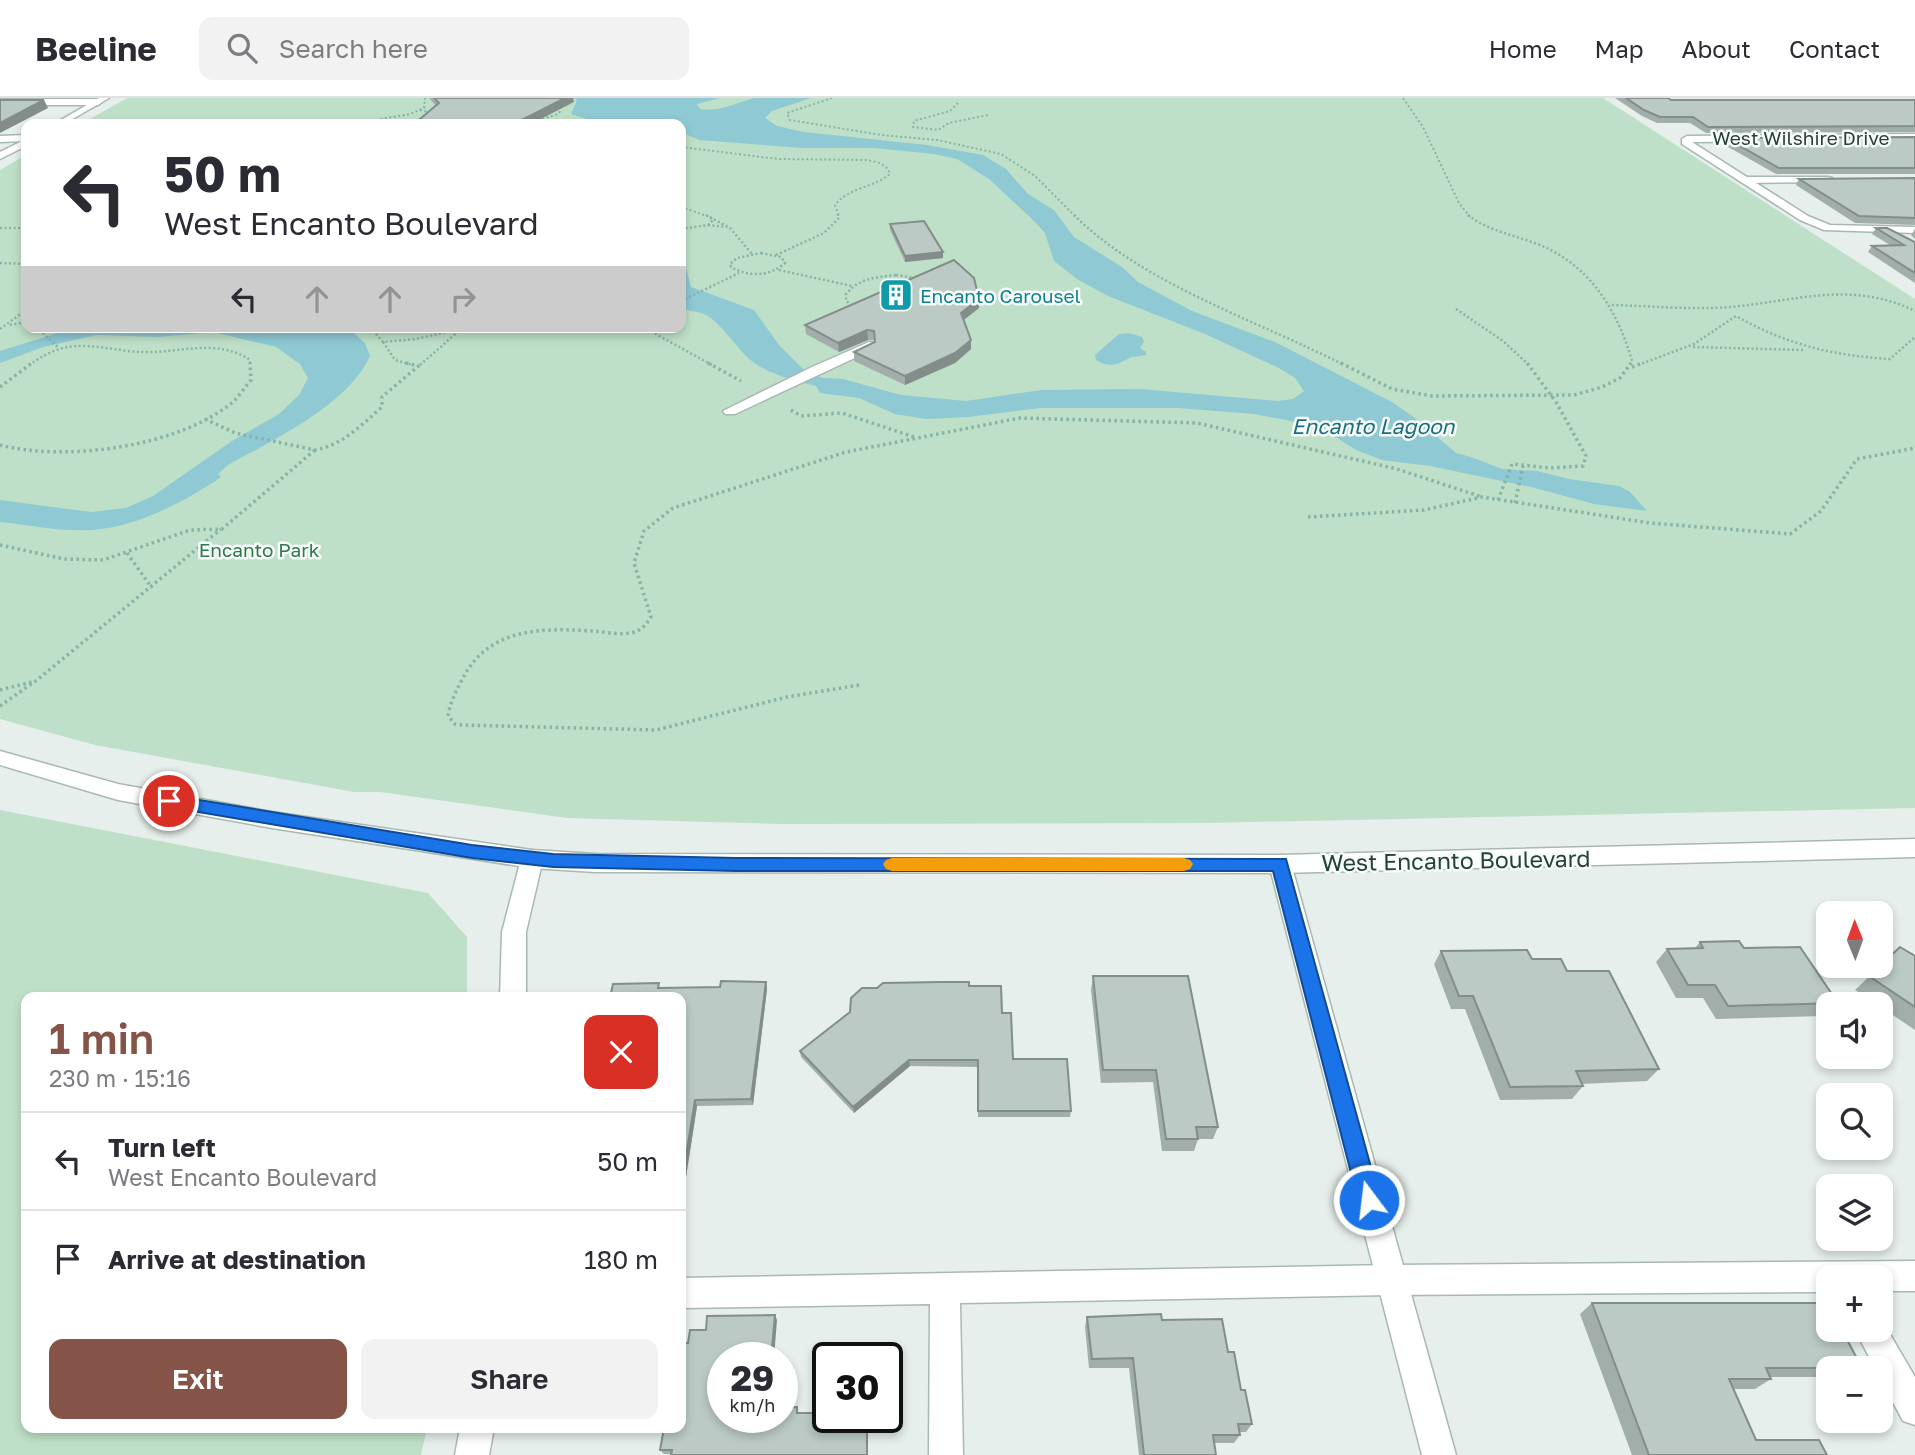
<!DOCTYPE html>
<html lang="en">
<head>
<meta charset="utf-8">
<style>
  :root { --surface:#fff; --page:#f2f2f3; --text:#2b2b33; --muted:#7c7c81; --line:#e1e1e2; --accent:#855347 }
  body { margin:0; font-family:"Golos Text",sans-serif; background:var(--page); color:var(--text); height:100vh; display:flex; flex-direction:column; font-size:26px; white-space:nowrap }
  * { box-sizing:border-box; margin:0 }
  p { font-size:23px; color:var(--muted) }
  .icon { flex:none; width:38px; height:38px; fill:none; stroke:currentColor; stroke-width:2; stroke-linecap:round; stroke-linejoin:round }
  .map { position:relative; flex:1; overflow:hidden }
  .drawer { position:absolute; left:21px; top:894px; width:665px; height:441px; display:flex; flex-direction:column; background:var(--surface); border-radius:14px; box-shadow:0 4px 10px #0003 }
  .drawer>* { flex:none }
  .banner { position:absolute; left:21px; top:21px; width:665px; height:214px; border-radius:14px; box-shadow:0 4px 10px #0003; background:#fff; color:var(--text); overflow:hidden }
  .needle { width:46px; rotate:359deg }
  .buttons { position:absolute; left:1816px; top:803px; display:grid; gap:14px }
  .buttons a { display:grid; place-items:center; width:77px; height:77px; border-radius:14px; background:var(--surface); box-shadow:0 4px 10px #0003; font-size:35px }
  .speed { position:absolute; left:707px; top:1244px; display:flex; gap:14px; font-size:35px; font-weight:700; text-align:center }
  .speed>* { display:grid; place-content:center; width:91px; height:91px; border-radius:50%; background:var(--surface); box-shadow:0 4px 10px #0003; line-height:1 }
  .speed small { font-size:18px; font-weight:400 }
  .speed .limit { border:4px solid #111; border-radius:10px; background:#fff; color:#111 }
  .pin { position:absolute; display:grid; place-items:center; width:60px; height:60px; color:#fff; margin:-30px; border:4px solid #fff; border-radius:50%; box-shadow:0 2px 7px #0007 }
  .me { position:absolute; width:77px; margin:-38px; rotate:345deg; stroke-linejoin:round; filter:drop-shadow(0 0 5px #0008) }
  .turn { display:flex; align-items:center; gap:24px; height:147px; padding:0 28px; font-size:32px }
  .turn .icon { width:91px; height:91px; stroke-width:2.5 }
  .turn b { display:block; font-size:49px; line-height:60px }
  .lanes { display:flex; align-items:center; height:66px; padding:0 28px; background:#0003; justify-content:center; gap:35px; direction:ltr }
  .lanes .off { opacity:.35 }
  .round { display:grid; place-items:center; flex:none; width:74px; height:74px; border-radius:14px; background:var(--page) }
  .head { display:flex; align-items:center; justify-content:space-between; height:119px; padding:0 28px }
  h1 { font-size:42px; font-weight:600; line-height:52px; color:var(--accent) }
  .cta { display:flex; gap:14px; margin-top:auto; padding:14px 28px }
  .cta a { flex:1; height:80px; border-radius:14px; background:var(--accent); color:#fff; font-size:28px; font-weight:600; line-height:80px; text-align:center }
  .cta a+a { background:var(--page); color:var(--text) }
  ul { padding:0; list-style:none }
  li { display:flex; align-items:center; gap:21px; height:98px; padding:0 28px; border-top:2px solid var(--line) }
  li div { flex:1 }
  li b { display:block; font-size:26px }
  li em { font-style:normal }
  header { display:flex; align-items:center; gap:42px; box-sizing:border-box; height:98px; padding:0 35px; background:var(--surface); border-bottom:2px solid var(--line) }
  header strong { font-size:33px }
  nav { display:flex; gap:38px; margin-inline-start:auto; font-size:24px }
  .search { width:490px; height:63px; background:var(--page); display:flex; align-items:center; gap:18px; box-sizing:border-box; padding:0 24px; border-radius:14px; color:var(--muted); font-size:26px }
  .map>svg:first-child { display:block }
  .green { fill:#bfe0c8 }
  .water { fill:#8ec9d4 }
  .lines { fill:none; stroke-linecap:round; stroke-linejoin:round }
  .service-casing { stroke:#a8b8b2; stroke-width:3 }
  .minor-casing { stroke:#a8b8b2; stroke-width:3 }
  .tertiary-casing { stroke:#a8b8b2; stroke-width:3 }
  .path-far2 { stroke:#86b3a5; stroke-width:2; stroke-dasharray:2 2.5; stroke-linecap:butt }
  .path-far1 { stroke:#86b3a5; stroke-width:2.5; stroke-dasharray:2 2.5; stroke-linecap:butt }
  .path { stroke:#86b3a5; stroke-width:3.5; stroke-dasharray:2.5 3.5; stroke-linecap:butt }
  .service { fill:#fff; fill-rule:evenodd }
  .minor { fill:#fff; fill-rule:evenodd }
  .tertiary { fill:#fff; fill-rule:evenodd }
  .wall { fill:#a1aea9 }
  .shaded-wall { fill:#838d89 }
  .building { fill:#bbcac4; stroke:#838d89; stroke-width:2 }
  .route { fill:#1a73e8; stroke:#114b97; stroke-width:2 }
  .slow { fill:#f59e0b }
  .labels { text-anchor:middle; dominant-baseline:central; stroke-width:5; stroke-linejoin:round; paint-order:stroke }
  .far-street-label { font-size:19px; fill:#24423a; stroke:#f7fbf9 }
  .far-culture-label { font-size:19px; fill:#0d838f; stroke:#f7fbf9; text-anchor:start }
  .far-park-label { font-size:19px; fill:#2d7a4b; stroke:#f7fbf9 }
  .far-water-label { font-size:21px; font-style:italic; fill:#1c6f80; stroke:#f7fbf9 }
  .street-label { font-size:23px; fill:#24423a; stroke:#f7fbf9 }
</style>
</head>
<body>
<header>
<strong>Beeline</strong>
<div class="search"><svg class="icon" aria-label="search" viewBox="0 0 24 24"><circle cx="10" cy="10" r="6"/><path d="M15 15l6 6"/></svg>Search here</div>
<nav><a>Home</a><a>Map</a><a>About</a><a>Contact</a></nav>
</header>
<div class="map">
<svg width="1915" height="1357" viewBox="0 0 1915 1357">
  <rect width="100%" height="100%" fill="#e6efeb"/>
  <g class="green">
    <polygon points="127,0 1603,0 1915,201 1915,710 1206,725 783,726 567,720 380,694 354,694 95,647 0,621 0,72 26,57 26,229 681,229 681,26 81,26"/>
    <polygon points="0,712 428,795 467,839 467,899 26,900 26,1330 427,1330 421,1357 0,1357"/>
  </g>
  <g class="water">
    <path d="M 573,0 L 720,0 L 697,6 L 700,11 C 721,14 735,5 754,0 C 768,0 796,0 811,0 L 772,13 L 765,20 L 777,28 L 804,34 L 927,47 L 983,57 L 1006,71 L 1028,96 L 1054,112 L 1074,139 L 1122,169 L 1138,184 L 1192,213 L 1275,244 L 1392,304 L 1415,320 L 1456,355 L 1471,359 L 1502,371 L 1537,373 L 1569,381 L 1619,388 L 1630,394 L 1647,413 L 1594,406 L 1531,389 L 1430,368 L 1382,362 L 1356,352 L 1318,328 L 1254,316 L 1178,310 L 1040,310 L 969,319 L 926,321 L 895,316 L 859,300 L 820,295 L 816,288 C 793,282 762,275 745,257 C 734,245 723,230 711,220 C 701,212 690,215 681,209 L 681,151 L 691,189 L 754,212 L 779,247 L 808,276 L 824,280 L 843,281 L 901,297 L 966,303 L 1041,292 L 1141,291 L 1278,303 L 1293,301 L 1304,293 L 1295,280 L 1279,270 L 1205,236 L 1108,198 L 1077,181 L 1054,163 L 1045,135 L 1031,120 L 989,81 L 957,61 L 934,56 L 874,50 L 802,50 L 699,42 L 681,34 L 681,26 L 602,26 L 571,16 L 577,2 Z"/>
    <path d="M 77,229 L 260,229 L 276,235 L 290,229 L 347,229 L 365,245 L 370,258 C 348,307 273,342 228,367 L 218,376 L 221,379 C 185,404 136,429 92,432 C 62,434 30,427 0,424 L 0,402 L 91,414 L 126,410 L 153,398 L 232,343 L 279,316 L 299,297 L 308,280 L 300,266 L 276,249 L 213,234 L 159,239 L 97,237 L 43,249 L 0,265 L 0,253 Z"/>
    <path d="M 1119,236 L 1129,235 L 1142,239 L 1144,244 L 1140,250 L 1146,254 L 1146,257 C 1140,259 1133,258 1129,260 C 1117,267 1109,270 1096,262 L 1095,257 Z"/>
  </g>
  <g class="lines">
    <defs>
      <g id="service">
        <polygon points="0,1 98,1 102,4 98,7 0,7"/>
        <polygon points="1828,79 1832,80 1832,84 1743,85 1738,82 1743,79"/>
        <polygon points="869,244 874,245 874,251 735,316 725,316 723,313 812,269"/>
        <polygon points="1915,1163 1915,1193 1881,1193 1881,1180 1829,1180 1829,1194 1391,1197 960,1205 963,1357 929,1357 930,1206 681,1210 681,1180 1391,1167"/>
        <polygon points="1881,1221 1915,1279 1915,1327 1903,1323 1881,1282 1881,1270 1875,1270 1855,1232 1881,1232"/>
      </g>
      <g id="minor">
        <polygon points="1915,36 1915,42 1692,44 1808,118 1830,127 1915,129 1915,135 1824,132 1800,122 1682,46 1682,41 1687,38"/>
        <polygon points="26,37 26,43 0,44 0,38"/>
        <polygon points="532,752 540,755 543,761 526,834 526,900 500,900 502,834 521,761 524,755"/>
        <polygon points="1280,757 1288,760 1291,766 1456,1357 1422,1357 1269,766 1272,760"/>
        <polygon points="460,1330 494,1330 489,1357 455,1357"/>
      </g>
      <g id="tertiary">
        <polygon points="99,0 109,0 64,26 54,26"/>
        <polygon points="26,41 26,48 0,61 0,54"/>
        <polygon points="0,653 118,686 272,714 532,752 595,756 1280,757 1915,741 1915,759 1280,775 595,774 532,770 272,730 118,702 0,667"/>
      </g>
    </defs>
    <use href="#service" class="service-casing"/>
    <use href="#minor" class="minor-casing"/>
    <use href="#tertiary" class="tertiary-casing"/>
    <g class="path-far2">
      <polyline points="832,0 787,15 790,22 881,37 937,42 1001,56 1035,78 1076,119"/>
      <polyline points="1403,0 1423,29 1459,105 1470,119"/>
      <polyline points="958,5 950,13 914,23 913,29 938,32 949,25 988,17"/>
      <polyline points="420,12 433,15"/>
      <polyline points="380,26 381,21 410,16 424,10 425,0"/>
      <polyline points="525,26 558,16 561,12"/>
      <path d="M 681,49 L 778,61 L 867,62 C 876,64 887,65 890,76 C 873,90 849,89 835,107 L 839,119"/>
      <polyline points="681,109 710,119"/>
    </g>
    <g class="path-far1">
      <polyline points="706,117 730,130 752,156"/>
      <path d="M 1074,117 C 1143,186 1258,223 1344,267"/>
      <path d="M 1468,117 C 1487,132 1510,136 1532,144 C 1587,163 1617,210 1632,263 L 1630,267"/>
      <polyline points="708,127 727,129"/>
      <polyline points="0,130 26,130"/>
      <polyline points="681,131 708,127 713,122 709,118"/>
      <path d="M 761,155 L 781,159 L 785,165 C 770,179 748,179 731,169 L 730,166 L 737,160 Z"/>
      <polyline points="776,157 824,135 839,120 838,117"/>
      <polyline points="0,165 26,166"/>
      <polyline points="779,172 852,188"/>
      <path d="M 896,177 L 928,182 L 944,194 L 943,202 C 915,225 875,225 846,203 L 846,196 C 859,180 877,179 896,177 Z"/>
      <polyline points="681,203 739,175"/>
      <path d="M 1612,207 C 1651,208 1691,212 1730,209 C 1797,203 1851,182 1915,213"/>
      <polyline points="1456,211 1503,243 1529,267"/>
      <polyline points="10,227 26,224"/>
      <polyline points="36,229 59,250"/>
      <polyline points="370,229 383,244 416,241 469,229"/>
      <polyline points="643,229 712,267"/>
      <polyline points="0,231 26,212"/>
      <polyline points="383,244 395,262 413,267"/>
      <polyline points="1693,249 1803,252"/>
      <path d="M 29,267 C 41,259 54,251 68,249 C 94,245 119,254 144,254 C 181,255 217,240 250,262 L 250,267"/>
      <polyline points="420,267 460,232"/>
      <path d="M 1638,267 L 1694,246 L 1736,218 C 1785,246 1834,258 1890,261 L 1915,239"/>
    </g>
    <g class="path">
      <polyline points="406,265 418,268"/>
      <polyline points="708,265 741,283"/>
      <polyline points="1341,265 1392,291 1432,298 1574,297 1602,289 1620,280 1631,265"/>
      <polyline points="1632,269 1643,265"/>
      <polyline points="0,289 32,265"/>
      <polyline points="791,312 801,318 842,315 917,340"/>
      <path d="M 205,321 L 235,335 L 315,352 C 343,347 361,327 382,309 L 382,299 L 422,265"/>
      <path d="M 0,347 C 66,364 180,349 234,303 C 240,297 245,289 251,282 L 250,265"/>
      <polyline points="1498,402 1512,366 1550,370 1583,368 1586,358 1556,304 1527,265"/>
      <polyline points="1515,405 1523,368"/>
      <polyline points="1308,419 1424,412 1482,399 1650,425 1790,436 1821,413 1857,361 1915,350"/>
      <polyline points="0,447 64,461 103,462 190,432 222,431 315,352"/>
      <polyline points="127,455 152,490"/>
      <path d="M 859,587 L 787,599 L 656,632 L 462,627 L 455,626 L 448,618 C 450,604 457,591 464,578 C 491,529 543,530 593,533 C 605,534 619,537 631,535 C 641,533 646,527 651,519 L 634,465 L 644,433 L 673,410 L 846,354 L 1020,320 L 1197,325 L 1397,371 L 1482,399"/>
      <polyline points="0,592 32,584"/>
      <polyline points="0,608 37,582 221,431"/>
    </g>
    <use href="#service" class="service"/>
    <use href="#minor" class="minor"/>
    <use href="#tertiary" class="tertiary"/>
  </g>
  <g class="wall">
    <polygon points="429,0 573,0 574,4 436,8"/>
    <polygon points="1615,0 1668,0 1671,2 1915,2 1915,34 1706,35 1690,25 1657,25 1642,18"/>
    <polygon points="1915,39 1915,76 1776,76 1723,46 1726,40"/>
    <polygon points="1915,80 1915,127 1855,125 1796,87 1799,81"/>
    <polygon points="890,126 943,154 943,160 905,164 890,132"/>
    <polygon points="1876,130 1915,144 1915,185 1868,154 1872,148 1890,147 1872,136"/>
    <polygon points="1915,131 1915,141 1911,137"/>
    <polygon points="979,201 979,210 964,222 971,242 971,251 955,265 905,287 854,263 854,254 875,244 874,242 868,242 839,254 806,236 805,227"/>
    <polygon points="1700,844 1744,850 1838,905 1836,906 1829,906 1829,913 1824,918 1716,921 1703,900 1676,900 1656,864 1667,851 1695,850"/>
    <polygon points="1441,853 1532,861 1567,873 1659,971 1647,983 1581,986 1583,988 1572,1001 1500,1002 1465,911 1451,911 1434,866"/>
    <polygon points="1915,858 1915,932 1881,909 1881,906 1877,906 1855,892 1880,868"/>
    <polygon points="1093,878 1218,1029 1213,1041 1198,1041 1194,1053 1162,1053 1153,984 1101,985 1091,892"/>
    <polygon points="766,884 767,891 753,1007 697,1008 681,1111 661,890 720,889"/>
    <polygon points="969,888 1002,915 1013,961 1071,1013 1070,1019 978,1019 977,969 910,968 854,1015 801,959 800,953 850,914 877,890"/>
    <polygon points="1592,1205 1862,1270 1829,1270 1829,1279 1770,1279 1771,1281 1755,1291 1733,1291 1756,1342 1827,1357 1632,1357 1580,1216"/>
    <polygon points="1087,1219 1162,1222 1228,1254 1252,1326 1246,1334 1240,1334 1240,1337 1234,1345 1214,1345 1216,1357 1139,1357 1129,1270 1089,1270 1085,1229"/>
    <polygon points="777,1222 723,1320 799,1315 828,1320 868,1320 868,1357 664,1356 660,1352 688,1245"/>
  </g>
  <g class="shaded-wall">
    <polygon points="565,0 573,0 574,4 531,26 514,26"/>
    <polygon points="44,2 48,10 0,35 0,25"/>
    <polygon points="943,154 943,160 905,164 905,158"/>
    <polygon points="979,201 979,210 961,224 961,215"/>
    <polygon points="867,232 868,242 839,254 838,245"/>
    <polygon points="971,242 971,251 955,265 905,287 905,278"/>
    <polygon points="766,884 767,891 753,1007 751,1001"/>
    <polygon points="909,962 910,968 854,1015 853,1009"/>
    <polygon points="695,1002 697,1008 681,1111 681,1089"/>
    <polygon points="775,1217 777,1222 774,1260 771,1260"/>
    <rect x="867" y="1320" width="1" height="37"/>
  </g>
  <g class="building">
    <polygon points="434,0 565,0 514,26 414,26 439,5"/>
    <polygon points="1626,0 1668,0 1671,2 1915,2 1915,28 1708,29 1693,19 1660,19 1644,12"/>
    <polygon points="0,2 44,2 0,25"/>
    <polygon points="1915,39 1915,70 1779,70 1726,40"/>
    <polygon points="1915,80 1915,120 1859,118 1799,81"/>
    <polygon points="924,123 943,154 905,158 890,126"/>
    <polygon points="1876,130 1887,130 1915,144 1915,175 1872,148 1904,147"/>
    <polygon points="954,162 974,180 979,201 961,215 971,242 955,255 905,278 854,254 875,244 874,233 867,232 838,245 805,227"/>
    <polygon points="1739,843 1744,850 1800,849 1838,905 1728,908 1715,887 1688,887 1667,851 1703,850 1700,844"/>
    <polygon points="1900,849 1915,858 1915,909 1869,878"/>
    <polygon points="1527,852 1532,861 1561,861 1567,873 1609,873 1659,971 1576,973 1583,988 1510,989 1473,898 1459,898 1441,853"/>
    <polygon points="1093,878 1188,878 1218,1029 1196,1029 1198,1041 1166,1041 1156,972 1103,972"/>
    <polygon points="721,883 766,884 751,1001 695,1002 681,1089 681,900 610,900 613,886 659,885 658,890 720,889"/>
    <polygon points="940,884 969,884 969,888 1001,888 1002,915 1011,915 1013,961 1067,961 1071,1013 978,1013 978,962 909,962 853,1009 800,953 850,914 851,900 862,890 877,890 883,885"/>
    <polygon points="1592,1205 1828,1205 1829,1232 1842,1232 1862,1270 1766,1270 1771,1281 1729,1281 1756,1342 1819,1342 1827,1357 1649,1357"/>
    <polygon points="1161,1216 1162,1222 1222,1221 1228,1254 1234,1254 1241,1292 1245,1292 1252,1326 1238,1326 1240,1337 1213,1337 1216,1357 1144,1357 1133,1260 1092,1261 1087,1219"/>
    <polygon points="775,1217 771,1260 723,1260 723,1320 782,1320 782,1310 797,1309 797,1315 828,1315 828,1320 867,1320 867,1357 671,1357 672,1352 660,1352 664,1330 681,1330 681,1245 688,1245 690,1232 706,1232 707,1218"/>
  </g>
  <polygon class="route" points="169,697 472,747 553,756 736,760 1286,761 1380,1102 1377,1110 1369,1113 1362,1110 1358,1102 1273,773 736,773 553,769 472,760 169,709 161,703"/>
  <polygon class="slow" points="892,760 1184,760 1190,762 1193,766 1190,771 1184,773 892,773 886,771 883,766 886,762"/>
  <defs>
    <symbol id="building-square" viewBox="-11 -11 22 22"><rect x="-9" y="-9" width="18" height="18" rx="4" fill="#0f9aa8" stroke="#f7fbf9"/><path d="M-4-6H4V6H1V3H-1V6H-4ZM-2.5-4.3h1.7v1.8h-1.7ZM.8-4.3h1.7v1.8H.8ZM-2.5-1h1.7V.8h-1.7ZM.8-1h1.7V.8H.8Z" fill="#fff"/></symbol>
  </defs>
  <g fill-rule="evenodd">
    <use href="#building-square" x="877" y="178" width="38" height="38"/>
  </g>
  <g class="labels">
    <g class="far-street-label">
      <text x="1801" y="39">West Wilshire Drive</text>
    </g>
    <g class="far-culture-label">
      <text x="920" y="197">Encanto Carousel</text>
    </g>
    <g class="far-park-label">
      <text x="259" y="451">Encanto Park</text>
    </g>
    <g class="far-water-label">
      <text x="1373" y="328">Encanto Lagoon</text>
    </g>
    <g class="street-label">
      <text transform="translate(1456 762) rotate(-1)">West Encanto Boulevard</text>
    </g>
  </g>
</svg>
<div class="buttons">
<a><svg class="needle" viewBox="-14 -14 28 28"><path d="M0-13l5 13h-10z" fill="#e53935"/><path d="M0 13l5-13h-10z" fill="#7c7c81"/></svg></a>
<a><svg class="icon" aria-label="sound" viewBox="0 0 24 24"><path d="M4 9h4l5-4v14l-5-4H4zM17 9q2 3 0 6"/></svg></a>
<a><svg class="icon" aria-label="search" viewBox="0 0 24 24"><circle cx="10" cy="10" r="6"/><path d="M15 15l6 6"/></svg></a>
<a><svg class="icon" aria-label="layers" viewBox="0 0 24 24"><path d="M12 4l9 5-9 5-9-5zM3 14l9 5 9-5"/></svg></a>
<a>+</a>
<a>−</a>
</div>
<div class="speed"><div>29<small>km/h</small></div><div class="limit">30</div></div>
<div class="pin" style="left:169px;top:703px;background:#d93025"><svg class="icon" aria-label="arrive" viewBox="0 0 24 24"><path d="M6 21V4h12l-3 4 3 4H6"/></svg></div>
<svg class="me" style="left:1369px;top:1102px" viewBox="-20 -20 40 40"><circle r="17" fill="#1a73e8" stroke="#fff" stroke-width="3"/><path d="M0-11L8 9 0 5-8 9z" fill="#fff"/></svg>
<div class="banner">
<div class="turn"><svg class="icon" aria-label="left" viewBox="0 0 24 24"><path d="M17 20v-9H6M10 6l-5 5 5 5"/></svg><div><b>50 m</b>West Encanto Boulevard</div></div>
<div class="lanes"><svg class="icon" aria-label="left" viewBox="0 0 24 24"><path d="M17 20v-9H6M10 6l-5 5 5 5"/></svg><svg class="icon off" aria-label="ahead" viewBox="0 0 24 24"><path d="M12 20V5M6 11l6-6 6 6"/></svg><svg class="icon off" aria-label="ahead" viewBox="0 0 24 24"><path d="M12 20V5M6 11l6-6 6 6"/></svg><svg class="icon off" aria-label="right" viewBox="0 0 24 24"><path d="M7 20v-9h11M14 6l5 5-5 5"/></svg></div>
</div>
<section class="drawer">
<div class="head"><div><h1>1 min</h1><p>230 m · 15:16</p></div><a class="round" style="background:#d93025;color:#fff"><svg class="icon" aria-label="close" viewBox="0 0 24 24"><path d="M6 6l12 12M18 6L6 18"/></svg></a></div>
<ul>
<li><svg class="icon" aria-label="left" viewBox="0 0 24 24"><path d="M17 20v-9H6M10 6l-5 5 5 5"/></svg><div><b>Turn left</b><p>West Encanto Boulevard</p></div><em>50 m</em></li>
<li><svg class="icon" aria-label="arrive" viewBox="0 0 24 24"><path d="M6 21V4h12l-3 4 3 4H6"/></svg><div><b>Arrive at destination</b></div><em>180 m</em></li>
</ul>
<div class="cta"><a>Exit</a><a>Share</a></div>
</section>
</div>
</body>
</html>
